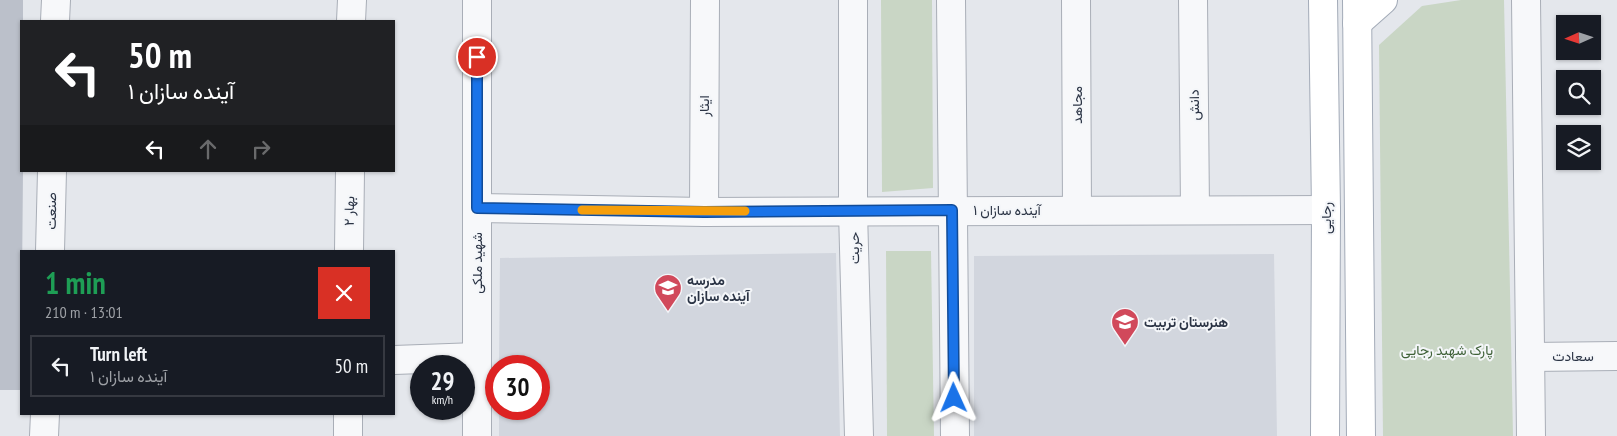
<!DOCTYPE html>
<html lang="en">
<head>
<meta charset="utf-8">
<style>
  :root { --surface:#171b24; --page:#20242c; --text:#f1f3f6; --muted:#9ea1a6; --line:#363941 }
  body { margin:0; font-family:"PT Sans Narrow",Vazirmatn,sans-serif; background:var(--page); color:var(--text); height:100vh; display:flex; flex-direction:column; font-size:19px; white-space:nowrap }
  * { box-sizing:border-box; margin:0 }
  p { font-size:16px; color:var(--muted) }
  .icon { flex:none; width:28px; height:28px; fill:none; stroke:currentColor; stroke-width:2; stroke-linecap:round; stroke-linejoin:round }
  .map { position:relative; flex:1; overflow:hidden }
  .side { position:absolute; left:20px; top:250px; width:375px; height:165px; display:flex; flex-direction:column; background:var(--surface); border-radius:0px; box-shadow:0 1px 4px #0004 }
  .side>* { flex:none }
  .guide { position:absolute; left:20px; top:20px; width:375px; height:152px; border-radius:0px; box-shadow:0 1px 4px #0004; background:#202124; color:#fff; overflow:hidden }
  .needle { width:32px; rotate:267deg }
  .buttons { position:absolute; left:1556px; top:15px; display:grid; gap:10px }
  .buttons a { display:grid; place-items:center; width:45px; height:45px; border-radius:0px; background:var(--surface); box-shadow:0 1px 4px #0004; font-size:25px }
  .speed { position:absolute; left:410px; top:355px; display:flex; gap:10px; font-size:25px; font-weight:700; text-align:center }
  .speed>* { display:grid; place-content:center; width:65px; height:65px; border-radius:50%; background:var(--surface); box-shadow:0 1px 4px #0004; line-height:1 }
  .speed small { font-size:12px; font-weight:400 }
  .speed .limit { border:8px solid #d22; background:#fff; color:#111 }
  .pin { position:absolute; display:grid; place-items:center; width:42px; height:42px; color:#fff; margin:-21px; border:2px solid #fff; border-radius:50%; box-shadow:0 1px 5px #0007 }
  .me { position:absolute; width:55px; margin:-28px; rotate:359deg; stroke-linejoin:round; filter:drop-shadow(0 0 4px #0008) }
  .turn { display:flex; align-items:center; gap:18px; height:105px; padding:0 25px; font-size:22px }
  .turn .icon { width:65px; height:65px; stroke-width:2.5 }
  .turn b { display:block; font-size:35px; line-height:42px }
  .lanes { display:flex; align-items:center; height:48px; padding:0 25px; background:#0003; justify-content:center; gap:25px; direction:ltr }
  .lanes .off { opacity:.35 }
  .round { display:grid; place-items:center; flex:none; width:52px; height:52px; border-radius:0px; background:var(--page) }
  .headline { display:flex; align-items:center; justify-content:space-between; height:85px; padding:0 25px }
  h1 { font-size:30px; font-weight:700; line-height:38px; color:#1e9e55 }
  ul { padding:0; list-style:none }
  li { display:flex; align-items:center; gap:15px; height:62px; margin:0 10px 8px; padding:0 15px; border:2px solid var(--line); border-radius:0px }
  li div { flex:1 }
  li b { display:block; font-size:19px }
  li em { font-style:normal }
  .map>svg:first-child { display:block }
  .built { fill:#d2d6de }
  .green { fill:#c9d6c5 }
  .building { fill:#bbc0ca }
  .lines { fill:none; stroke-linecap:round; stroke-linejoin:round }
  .minor-casing { stroke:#a9aeb7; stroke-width:30 }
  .major-casing { stroke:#a3abb8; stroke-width:30 }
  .minor { stroke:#f7f8fa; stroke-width:28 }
  .major { stroke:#fff; stroke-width:28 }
  .route-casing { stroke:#114b97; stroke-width:12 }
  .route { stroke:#1a73e8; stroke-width:9 }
  .slow { stroke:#f59e0b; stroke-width:9 }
  .labels { text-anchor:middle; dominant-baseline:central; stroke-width:4; stroke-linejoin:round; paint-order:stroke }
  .street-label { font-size:14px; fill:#2b3445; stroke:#f4f6f9 }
  .poi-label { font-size:14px; font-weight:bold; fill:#2b3445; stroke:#f4f6f9; text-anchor:start }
  .park-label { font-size:14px; fill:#3f6138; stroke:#f4f6f9 }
</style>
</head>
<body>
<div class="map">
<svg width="1617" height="436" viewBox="0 0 1617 436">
  <rect width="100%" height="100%" fill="#e4e7ec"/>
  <g class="built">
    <polygon points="836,253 840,436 499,436 499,409 539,409 539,366 499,366 500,258"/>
    <polygon points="1274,254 1277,436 974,436 974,256"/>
  </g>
  <g class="green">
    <polygon points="881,0 932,0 933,188 882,192"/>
    <polygon points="1461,0 1504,0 1513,436 1383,436 1379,45 1422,6"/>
    <polygon points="886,251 931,251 934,436 887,436"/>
  </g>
  <polygon class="building" points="0,0 23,0 23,21 21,21 21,171 23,171 21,390 0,390"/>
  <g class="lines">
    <defs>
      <g id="minor">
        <polyline points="853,0 853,211 859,436"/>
        <polyline points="951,0 955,436"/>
        <polyline points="1076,0 1077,210"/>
        <polyline points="1193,0 1195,210"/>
        <polyline points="1526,0 1531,436"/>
        <polyline points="55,21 56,0"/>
        <polyline points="351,21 352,0"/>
        <polyline points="477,208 704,212 1326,210"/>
        <polyline points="704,212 705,0"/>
        <polyline points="50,251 52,171"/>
        <polyline points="349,251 350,171"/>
        <polyline points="1530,357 1617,356"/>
        <polyline points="394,360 477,357"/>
        <polyline points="44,436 45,414"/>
        <polyline points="348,436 348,414"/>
        <polyline points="477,436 477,0"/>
      </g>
      <g id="major">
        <polyline points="1323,0 1326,210 1325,436"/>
        <polyline points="1357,0 1361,436"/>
        <polyline points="1357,23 1383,0"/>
      </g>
    </defs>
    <use href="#minor" class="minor-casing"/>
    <use href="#major" class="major-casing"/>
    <use href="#minor" class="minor"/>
    <use href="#major" class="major"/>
  </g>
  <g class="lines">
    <defs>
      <polyline id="route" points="477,57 477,208 704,212 952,210 954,398"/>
    </defs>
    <use href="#route" class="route-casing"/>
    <use href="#route" class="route"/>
    <polyline class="slow" points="582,210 745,211"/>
  </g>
  <defs>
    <symbol id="school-pin" viewBox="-11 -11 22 30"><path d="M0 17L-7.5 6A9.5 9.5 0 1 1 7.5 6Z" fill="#d1495b" stroke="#f4f6f9"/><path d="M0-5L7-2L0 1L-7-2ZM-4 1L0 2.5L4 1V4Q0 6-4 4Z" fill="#fff"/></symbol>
  </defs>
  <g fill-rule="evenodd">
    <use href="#school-pin" x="652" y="272" width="32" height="43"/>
    <use href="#school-pin" x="1109" y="306" width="32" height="43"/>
  </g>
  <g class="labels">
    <g class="street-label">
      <text transform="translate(1077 105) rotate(-90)">مجاهد</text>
      <text transform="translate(1194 105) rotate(-91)">دانش</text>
      <text transform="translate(704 106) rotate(-90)">ایثار</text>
      <text x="1007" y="210">آینده سازان ۱</text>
      <text transform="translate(51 211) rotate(-89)">صنعت</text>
      <text transform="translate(349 211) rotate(-89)">بهار ۲</text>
      <text transform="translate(1326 218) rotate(-90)">رجایی</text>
      <text transform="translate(854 248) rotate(-91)">حریت</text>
      <text transform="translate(477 263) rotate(-90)">شهید ملکی</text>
      <text x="1573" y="356">سعادت</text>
    </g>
    <g class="poi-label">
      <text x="687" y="280">مدرسه<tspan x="687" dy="16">آینده سازان</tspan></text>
      <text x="1144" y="322">هنرستان تربیت</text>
    </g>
    <g class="park-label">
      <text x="1447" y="350">پارک شهید رجایی</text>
    </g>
  </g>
</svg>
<div class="buttons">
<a><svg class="needle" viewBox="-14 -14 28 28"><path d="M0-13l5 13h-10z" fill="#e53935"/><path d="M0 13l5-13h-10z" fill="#9ea1a6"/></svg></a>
<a><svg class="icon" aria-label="search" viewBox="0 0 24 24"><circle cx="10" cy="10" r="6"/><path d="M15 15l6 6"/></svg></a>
<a><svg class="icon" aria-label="layers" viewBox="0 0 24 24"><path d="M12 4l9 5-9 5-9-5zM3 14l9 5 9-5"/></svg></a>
</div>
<div class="speed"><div>29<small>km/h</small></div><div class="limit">30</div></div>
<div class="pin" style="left:477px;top:57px;background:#d93025"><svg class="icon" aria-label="arrive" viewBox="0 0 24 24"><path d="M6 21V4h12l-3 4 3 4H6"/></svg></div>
<svg class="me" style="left:954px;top:398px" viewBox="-20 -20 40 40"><path d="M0-17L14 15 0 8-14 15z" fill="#1a73e8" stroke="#fff" stroke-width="4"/></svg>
<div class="guide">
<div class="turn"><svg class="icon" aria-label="left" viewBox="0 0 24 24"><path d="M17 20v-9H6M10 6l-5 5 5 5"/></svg><div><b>50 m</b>آینده سازان ۱</div></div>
<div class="lanes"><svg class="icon" aria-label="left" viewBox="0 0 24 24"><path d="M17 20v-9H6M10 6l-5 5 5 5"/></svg><svg class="icon off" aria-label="ahead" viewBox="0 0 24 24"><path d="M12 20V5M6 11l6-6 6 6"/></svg><svg class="icon off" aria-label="right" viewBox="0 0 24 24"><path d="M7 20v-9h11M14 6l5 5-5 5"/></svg></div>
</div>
<section class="side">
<div class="headline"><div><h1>1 min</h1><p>210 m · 13:01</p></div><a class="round" style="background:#d93025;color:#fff"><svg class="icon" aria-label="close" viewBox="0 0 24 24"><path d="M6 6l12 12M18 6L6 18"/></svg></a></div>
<ul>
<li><svg class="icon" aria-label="left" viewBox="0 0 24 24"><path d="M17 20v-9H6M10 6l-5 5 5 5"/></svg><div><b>Turn left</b><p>آینده سازان ۱</p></div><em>50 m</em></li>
</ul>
</section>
</div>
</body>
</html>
